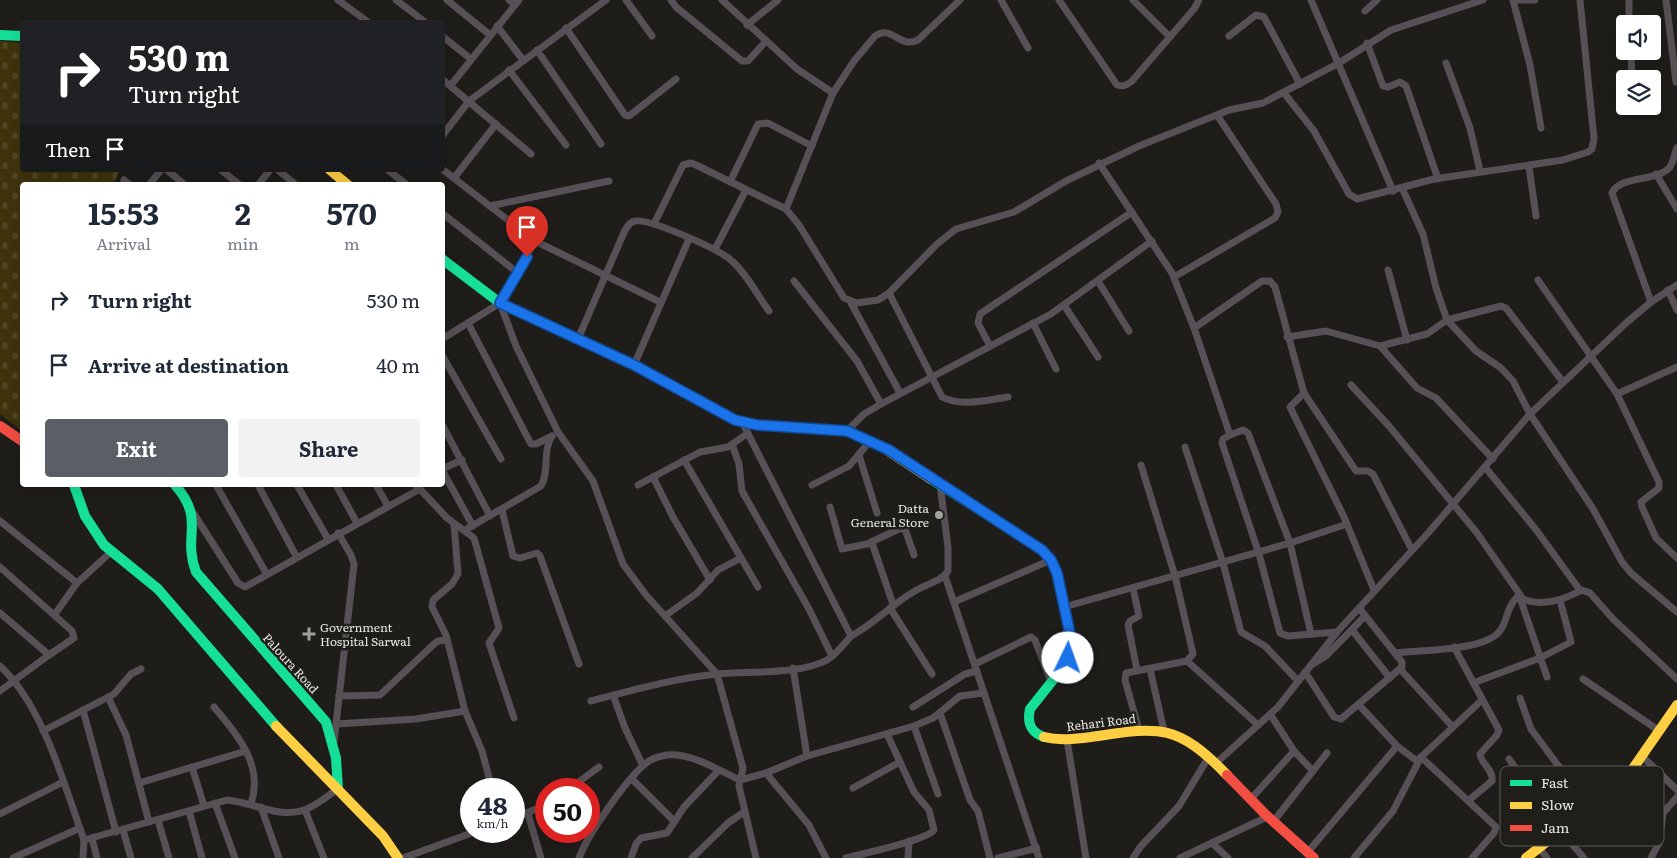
<!DOCTYPE html>
<html lang="en">
<head>
<meta charset="utf-8">
<style>
  :root { --surface:#fff; --page:#f2f2f3; --text:#1f2937; --muted:#747a83; --accent:#5a5f65 }
  body { margin:0; font-family:Literata,serif; background:var(--page); color:var(--text); height:100vh; display:flex; flex-direction:column; font-size:19px; white-space:nowrap }
  * { box-sizing:border-box; margin:0 }
  p { font-size:16px; color:var(--muted) }
  .icon { flex:none; width:28px; height:28px; fill:none; stroke:currentColor; stroke-width:2; stroke-linecap:round; stroke-linejoin:round }
  .map { position:relative; flex:1; overflow:hidden }
  .panel { position:absolute; left:20px; top:182px; width:425px; height:305px; display:flex; flex-direction:column; background:var(--surface); border-radius:5px; box-shadow:0 5px 20px #0002 }
  .panel>* { flex:none }
  .hud { position:absolute; left:20px; top:20px; width:425px; height:152px; border-radius:5px; box-shadow:0 5px 20px #0002; background:#202124; color:#fff; overflow:hidden }
  .controls { position:absolute; left:1616px; top:15px; display:grid; gap:10px }
  .controls a { display:grid; place-items:center; width:45px; height:45px; border-radius:5px; background:var(--surface); box-shadow:0 5px 20px #0002; font-size:25px }
  .speed { position:absolute; left:460px; top:778px; display:flex; gap:10px; font-size:25px; font-weight:700; text-align:center }
  .speed>* { display:grid; place-content:center; width:65px; height:65px; border-radius:50%; background:var(--surface); box-shadow:0 5px 20px #0002; line-height:1 }
  .speed small { font-size:12px; font-weight:400 }
  .speed .limit { border:8px solid #d22; background:#fff; color:#111 }
  .pin { position:absolute; display:grid; place-items:center; width:42px; height:42px; color:#fff; margin:-51px -21px; border-radius:50% 50% 50% 0; rotate:-45deg; box-shadow:0 0 5px #0007 }
  .pin .icon { rotate:45deg }
  .me { position:absolute; width:55px; margin:-28px; rotate:3deg; stroke-linejoin:round; filter:drop-shadow(0 0 4px #0008) }
  .turn { display:flex; align-items:center; gap:18px; height:105px; padding:0 25px; font-size:22px }
  .turn .icon { width:65px; height:65px; stroke-width:2.5 }
  .turn b { display:block; font-size:35px; line-height:42px }
  .then { display:flex; align-items:center; height:48px; padding:0 25px; background:#0003; gap:10px; font-size:19px }
  .eta { display:flex; justify-content:space-evenly; align-items:center; height:85px; text-align:center }
  .eta b { font-size:30px; font-weight:700; line-height:35px }
  .action { display:flex; gap:10px; margin-top:auto; padding:10px 25px }
  .action a { flex:1; height:58px; border-radius:5px; background:var(--accent); color:#fff; font-size:20px; font-weight:700; line-height:58px; text-align:center }
  .action a+a { background:var(--page); color:var(--text) }
  ul { padding:0; list-style:none }
  li { display:flex; align-items:center; gap:15px; height:65px; padding:0 25px }
  li div { flex:1 }
  li b { display:block; font-size:19px }
  li em { font-style:normal }
  .map>svg:first-child { display:block }
  .cemetery { fill:url(#cemetery-stones) }
  .lines { fill:none; stroke-linecap:round; stroke-linejoin:round }
  .street { stroke:#575056; stroke-width:7 }
  .fast { stroke:#16e098; stroke-width:10 }
  .slow { stroke:#ffcf43; stroke-width:10 }
  .jam { stroke:#f24e42; stroke-width:10 }
  .route-casing { stroke:#114b97; stroke-width:12 }
  .route { stroke:#1a73e8; stroke-width:9 }
  .poi-dot { fill:#a2a09d; stroke:#201e19; stroke-width:2 }
  .labels { text-anchor:middle; dominant-baseline:central; stroke-width:5; stroke-linejoin:round; paint-order:stroke }
  .poi-label { font-size:12px; fill:#e8e7e3; stroke:#201e19; text-anchor:end }
  .street-label { font-size:12px; fill:#e8e7e3; stroke:#201e19 }
  .key { fill:#201e19; stroke:#5c5a56; stroke-width:1 }
  .key-label { font-size:14px; fill:#e8e7e3 }
</style>
</head>
<body>
<div class="map">
<svg width="1677" height="858" viewBox="0 0 1677 858">
  <defs>
    <pattern id="cemetery-stones" width="16" height="16" patternUnits="userSpaceOnUse" patternTransform="scale(1.25)"><rect width="16" height="16" fill="#3f330c"/><path d="M2 7V4a2 2 0 0 1 4 0v3zM10 15v-3a2 2 0 0 1 4 0v3z" fill="#524724"/></pattern>
  </defs>
  <rect width="100%" height="100%" fill="#1f1d1a"/>
  <polygon class="cemetery" points="0,41 22,43 22,170 120,170 113,185 22,185 22,431 0,414"/>
  <g class="lines">
    <g class="street">
      <polyline points="338,0 368,22"/>
      <polyline points="396,0 425,22"/>
      <polyline points="447,0 490,35"/>
      <polyline points="509,0 515,5"/>
      <polyline points="626,0 652,36"/>
      <polyline points="671,0 676,7 742,61 748,61 766,41"/>
      <polyline points="722,0 797,69 833,93"/>
      <polyline points="1001,0 1028,48"/>
      <path d="M 1059,0 L 1117,85 C 1124,87 1127,85 1132,81 L 1194,9 L 1199,0"/>
      <polyline points="1133,0 1170,37"/>
      <polyline points="1311,0 1393,191"/>
      <polyline points="1513,0 1530,65 1541,128"/>
      <polyline points="1518,0 1535,0"/>
      <polyline points="1666,0 1676,82"/>
      <polyline points="1365,11 1377,0"/>
      <polyline points="1629,24 1629,0"/>
      <polyline points="747,25 778,0"/>
      <polyline points="497,26 523,60"/>
      <polyline points="566,28 625,115 629,116 676,79"/>
      <polyline points="442,36 471,59"/>
      <polyline points="1229,36 1256,15 1264,17 1300,84"/>
      <polyline points="1367,43 1383,86 1388,87 1400,82 1406,86 1438,179"/>
      <polyline points="537,50 601,144"/>
      <polyline points="1631,51 1632,79"/>
      <polyline points="1446,63 1470,128 1480,171"/>
      <polyline points="509,70 566,145"/>
      <polyline points="442,79 531,154"/>
      <polyline points="451,85 519,0"/>
      <polyline points="1284,93 1314,131 1349,194 1357,199 1434,179 1563,160 1588,152 1592,149 1594,139 1580,0"/>
      <polyline points="442,136 469,101 606,0"/>
      <polyline points="1529,167 1536,216"/>
      <polyline points="442,169 535,241 660,302"/>
      <polyline points="167,170 185,185"/>
      <polyline points="221,170 240,185"/>
      <polyline points="278,170 296,185"/>
      <polyline points="388,170 407,185"/>
      <polyline points="1656,174 1677,209"/>
      <polyline points="454,178 496,124"/>
      <polyline points="124,180 130,185"/>
      <polyline points="730,182 758,124 768,123 812,146"/>
      <polyline points="149,185 161,170"/>
      <polyline points="258,185 270,170"/>
      <polyline points="1402,188 1423,234 1436,288 1447,320 1476,351 1501,368 1513,381 1530,414 1593,509 1622,562 1631,573 1677,612"/>
      <polyline points="490,206 609,181"/>
      <path d="M 786,209 L 833,93 L 854,61 L 875,36 C 892,24 899,49 918,40 L 960,0"/>
      <polyline points="442,213 518,273"/>
      <polyline points="654,224 683,165 691,163 696,165 786,209 799,225 844,298 857,303 878,300 889,293 937,244 956,229 1014,212 1066,181 1139,146 1229,110 1263,103 1339,63 1391,30 1483,0"/>
      <polyline points="715,249 746,190"/>
      <polyline points="1388,270 1407,340"/>
      <polyline points="1174,277 1275,218 1278,212 1276,204 1217,115"/>
      <polyline points="1538,280 1617,394 1659,482 1659,488 1641,502 1642,507 1656,538 1677,558"/>
      <polyline points="794,281 857,361 881,404"/>
      <polyline points="1098,281 1129,331"/>
      <polyline points="1668,290 1677,310"/>
      <path d="M 889,293 L 942,397 C 961,407 987,400 1008,397"/>
      <path d="M 1651,302 L 1612,193 C 1620,175 1658,182 1670,167 C 1674,161 1674,154 1677,148"/>
      <polyline points="500,303 516,346 558,432 593,481 623,564 646,595 717,674 743,768 739,786 756,858"/>
      <polyline points="851,303 900,393"/>
      <polyline points="1064,305 1098,357"/>
      <polyline points="468,323 531,444 536,444 552,436"/>
      <polyline points="1033,323 1056,369"/>
      <polyline points="1194,328 1262,281 1270,281 1275,287 1304,393 1290,407 1344,517 1374,590"/>
      <polyline points="1287,337 1326,331 1380,346 1427,334 1447,320 1501,306 1506,308 1563,382"/>
      <polyline points="442,339 500,303 535,241"/>
      <path d="M 578,339 L 625,230 C 628,226 630,221 636,221 C 651,219 721,250 732,261 C 747,274 757,295 769,311"/>
      <polyline points="990,346 978,323 980,314 1132,212"/>
      <polyline points="1380,346 1417,388 1436,398 1493,459"/>
      <polyline points="442,355 501,459"/>
      <polyline points="634,365 689,239"/>
      <path d="M 1351,385 L 1389,426 L 1477,533 L 1523,599 C 1542,607 1563,600 1580,591"/>
      <polyline points="1304,393 1356,471 1368,471 1373,474 1412,550"/>
      <polyline points="1617,394 1677,367"/>
      <path d="M 742,422 L 851,636 C 875,623 892,604 915,591 C 926,584 941,582 948,571 L 948,547 L 940,484"/>
      <polyline points="442,424 490,516"/>
      <polyline points="847,431 864,414 881,404 1051,314 1152,241"/>
      <polyline points="1230,435 1223,439 1222,443 1259,554 1280,633 1288,636 1337,632"/>
      <polyline points="732,444 739,464 742,491 809,609 832,656"/>
      <polyline points="1185,447 1223,563 1241,632 1265,646 1298,681"/>
      <polyline points="859,455 877,513"/>
      <polyline points="684,460 758,587"/>
      <polyline points="1485,467 1537,531 1579,589 1590,593 1613,619 1677,679"/>
      <polyline points="442,469 462,460"/>
      <polyline points="442,470 473,526"/>
      <polyline points="653,477 673,517 710,580"/>
      <polyline points="216,485 266,573"/>
      <polyline points="258,485 296,556"/>
      <polyline points="297,485 328,539"/>
      <polyline points="336,485 357,523"/>
      <polyline points="376,485 388,506"/>
      <polyline points="416,485 447,518 474,538 499,628 489,643 514,718"/>
      <polyline points="638,485 700,452 728,447 748,433"/>
      <polyline points="812,485 849,466 870,441"/>
      <polyline points="830,507 842,549 872,543 893,604"/>
      <polyline points="502,510 513,556 520,558 537,553 540,556 579,664"/>
      <polyline points="194,514 238,583 245,587 418,490"/>
      <polyline points="0,521 77,583 55,614"/>
      <polyline points="454,524 458,574 452,584 433,600 432,607 446,635 465,711 482,751 492,789"/>
      <path d="M 465,530 L 541,486 C 550,471 542,451 552,436"/>
      <polyline points="871,542 899,529 905,529 914,555"/>
      <polyline points="0,567 72,631 74,638 49,655 0,613"/>
      <polyline points="945,576 1039,858"/>
      <polyline points="77,583 112,551"/>
      <polyline points="1133,588 1139,616 1130,621 1128,625 1137,670"/>
      <polyline points="954,602 1051,560"/>
      <polyline points="1064,607 1290,543 1248,433 1243,430 1230,435 1194,328 1172,273 1099,163"/>
      <polyline points="890,608 932,674"/>
      <polyline points="665,616 697,593 718,570 741,558"/>
      <polyline points="1352,630 1390,678"/>
      <polyline points="1311,634 1290,543 1347,524"/>
      <path d="M 1454,647 L 1499,730 L 1497,735 L 1480,754 C 1481,764 1494,770 1492,781 L 1469,800"/>
      <path d="M 1395,653 C 1420,650 1483,651 1499,632 C 1509,620 1504,610 1519,595 L 1547,677"/>
      <polyline points="1187,661 1258,725"/>
      <polyline points="975,664 1031,637 1035,640 1051,682"/>
      <polyline points="1313,664 1326,656 1365,616"/>
      <path d="M 0,666 C 44,707 64,785 84,840 L 83,858"/>
      <polyline points="793,668 807,756"/>
      <polyline points="1150,669 1164,731"/>
      <polyline points="1400,669 1452,726"/>
      <polyline points="1305,672 1334,717 1341,719 1402,667 1402,662 1359,608"/>
      <polyline points="1583,679 1658,730"/>
      <polyline points="1473,683 1540,658 1571,642 1560,600"/>
      <polyline points="0,691 49,655"/>
      <polyline points="613,695 625,728 643,766"/>
      <polyline points="339,696 380,695 433,645 438,641 446,640"/>
      <polyline points="108,697 126,735 149,822"/>
      <polyline points="1520,698 1531,729 1589,807"/>
      <path d="M 591,701 C 633,690 675,678 718,674 C 748,671 800,675 827,660 C 836,655 844,644 851,636"/>
      <polyline points="1359,705 1397,746 1417,761"/>
      <path d="M 214,707 C 238,736 264,765 251,804"/>
      <polyline points="913,707 965,674 977,671"/>
      <polyline points="83,710 116,832"/>
      <polyline points="940,713 970,800 978,811 990,858"/>
      <polyline points="1270,714 1294,751 1313,771"/>
      <polyline points="336,724 416,719 465,711"/>
      <polyline points="914,726 938,794"/>
      <polyline points="1139,730 1125,680 1126,673 1187,661 1193,654 1175,576 1141,465"/>
      <polyline points="43,731 114,694 131,674 141,669"/>
      <polyline points="1067,740 1086,858"/>
      <polyline points="334,742 354,564 351,555 338,533"/>
      <polyline points="1641,755 1677,790"/>
      <polyline points="1421,757 1496,827 1494,833 1472,858"/>
      <polyline points="1509,759 1560,830 1584,858"/>
      <polyline points="1215,764 1278,707 1337,632 1429,532 1530,414 1626,323 1651,302 1677,285"/>
      <polyline points="192,767 204,806"/>
      <polyline points="766,773 809,825 826,858"/>
      <polyline points="632,779 674,821"/>
      <polyline points="139,783 246,751"/>
      <polyline points="853,788 900,762"/>
      <polyline points="569,789 599,767"/>
      <polyline points="1250,800 1294,751"/>
      <polyline points="215,803 235,858"/>
      <polyline points="261,807 279,858"/>
      <polyline points="305,810 324,858"/>
      <polyline points="189,811 202,858"/>
      <polyline points="0,814 63,782"/>
      <polyline points="528,814 541,858"/>
      <polyline points="514,818 546,805"/>
      <polyline points="158,820 169,858"/>
      <polyline points="1273,822 1327,753"/>
      <polyline points="123,830 131,858"/>
      <polyline points="92,838 97,858"/>
      <path d="M 84,840 L 227,800 C 252,802 280,819 304,810 C 316,806 327,796 338,789"/>
      <polyline points="1212,843 1228,858"/>
      <polyline points="1539,848 1547,858"/>
      <polyline points="1307,853 1397,746"/>
      <polyline points="13,858 80,828"/>
      <polyline points="403,858 477,831"/>
      <path d="M 579,858 C 587,836 629,774 649,761 C 654,758 661,756 667,755 C 692,753 718,770 740,780 L 766,773 L 807,756 L 914,726 L 933,718 L 960,696 L 984,693"/>
      <polyline points="631,858 636,844 641,838 667,833 684,807 719,770"/>
      <polyline points="692,858 728,823 744,812"/>
      <path d="M 846,858 C 861,854 927,840 934,830 L 929,810 L 914,792 L 887,734"/>
      <polyline points="908,858 909,841"/>
      <polyline points="998,858 1037,848"/>
      <polyline points="1133,858 1141,846 1179,806 1208,758"/>
      <polyline points="1180,858 1267,817"/>
      <polyline points="1354,858 1393,811 1421,757 1482,700"/>
      <polyline points="1651,858 1659,843 1663,813 1677,797"/>
    </g>
    <g class="fast">
      <polyline points="0,35 22,36"/>
      <polyline points="442,259 500,303 634,365 669,384"/>
      <path d="M 931,479 L 1042,550 L 1054,565 L 1060,584 L 1068,625 L 1070,649 L 1065,665 L 1030,709 C 1027,723 1030,732 1044,737"/>
      <polyline points="74,485 85,516 104,545 158,589 276,726"/>
      <path d="M 175,485 C 206,520 182,535 196,572 L 326,722 L 336,758 L 338,789"/>
    </g>
    <g class="slow">
      <polyline points="330,170 348,185"/>
      <polyline points="669,384 735,420 757,425 847,431 881,446 931,479"/>
      <polyline points="276,726 383,836 398,858"/>
      <path d="M 1044,737 C 1059,741 1075,739 1091,737 C 1158,727 1176,722 1227,775"/>
      <polyline points="1526,858 1625,780 1677,705"/>
    </g>
    <g class="jam">
      <polyline points="0,426 22,441"/>
      <polyline points="1227,775 1265,814 1314,858"/>
    </g>
  </g>
  <g class="lines">
    <defs>
      <polyline id="route" points="527,257 500,303 634,365 735,420 757,425 847,431 889,450 1042,550 1051,560 1057,573 1070,634 1071,646 1068,658"/>
    </defs>
    <use href="#route" class="route-casing"/>
    <use href="#route" class="route"/>
  </g>
  <g class="poi-dot">
    <circle cx="939" cy="515" r="5"/>
    <path d="M306.5 626.5h5v5h5v5h-5v5h-5v-5h-5v-5h5z"/>
  </g>
  <g class="labels">
    <g class="poi-label">
      <text x="929" y="508">Datta<tspan x="929" dy="14">General Store</tspan></text>
      <text x="320" y="627" text-anchor="start">Government<tspan x="320" dy="14">Hospital Sarwal</tspan></text>
    </g>
    <g class="street-label">
      <text transform="translate(291 663) rotate(48)">Paloura Road</text>
      <text transform="translate(1101 722) rotate(-7)">Rehari Road</text>
    </g>
  </g>
  <rect x="1500" y="766" width="164" height="80" rx="8" class="key"/>
  <rect x="1510" y="780" width="22" height="6" fill="#16e098"/>
  <rect x="1510" y="802" width="22" height="7" fill="#ffcf43"/>
  <rect x="1510" y="825" width="22" height="6" fill="#f24e42"/>
  <g class="key-label">
    <text x="1541" y="788">Fast</text>
    <text x="1541" y="810">Slow</text>
    <text x="1541" y="833">Jam</text>
  </g>
</svg>
<div class="controls">
<a><svg class="icon" aria-label="sound" viewBox="0 0 24 24"><path d="M4 9h4l5-4v14l-5-4H4zM17 9q2 3 0 6"/></svg></a>
<a><svg class="icon" aria-label="layers" viewBox="0 0 24 24"><path d="M12 4l9 5-9 5-9-5zM3 14l9 5 9-5"/></svg></a>
</div>
<div class="speed"><div>48<small>km/h</small></div><div class="limit">50</div></div>
<div class="pin" style="left:527px;top:257px;background:#d93025"><svg class="icon" aria-label="arrive" viewBox="0 0 24 24"><path d="M6 21V4h12l-3 4 3 4H6"/></svg></div>
<svg class="me" style="left:1068px;top:658px" viewBox="-20 -20 40 40"><circle r="19" fill="#fff"/><path d="M0-13L10 11 0 6-10 11z" fill="#1a73e8"/></svg>
<div class="hud">
<div class="turn"><svg class="icon" aria-label="right" viewBox="0 0 24 24"><path d="M7 20v-9h11M14 6l5 5-5 5"/></svg><div><b>530 m</b>Turn right</div></div>
<div class="then">Then<svg class="icon" aria-label="arrive" viewBox="0 0 24 24"><path d="M6 21V4h12l-3 4 3 4H6"/></svg></div>
</div>
<section class="panel">
<div class="eta">
<div><b>15:53</b><p>Arrival</p></div>
<div><b>2</b><p>min</p></div>
<div><b>570</b><p>m</p></div>
</div>
<ul>
<li><svg class="icon" aria-label="right" viewBox="0 0 24 24"><path d="M7 20v-9h11M14 6l5 5-5 5"/></svg><div><b>Turn right</b></div><em>530 m</em></li>
<li><svg class="icon" aria-label="arrive" viewBox="0 0 24 24"><path d="M6 21V4h12l-3 4 3 4H6"/></svg><div><b>Arrive at destination</b></div><em>40 m</em></li>
</ul>
<div class="action"><a>Exit</a><a>Share</a></div>
</section>
</div>
</body>
</html>
